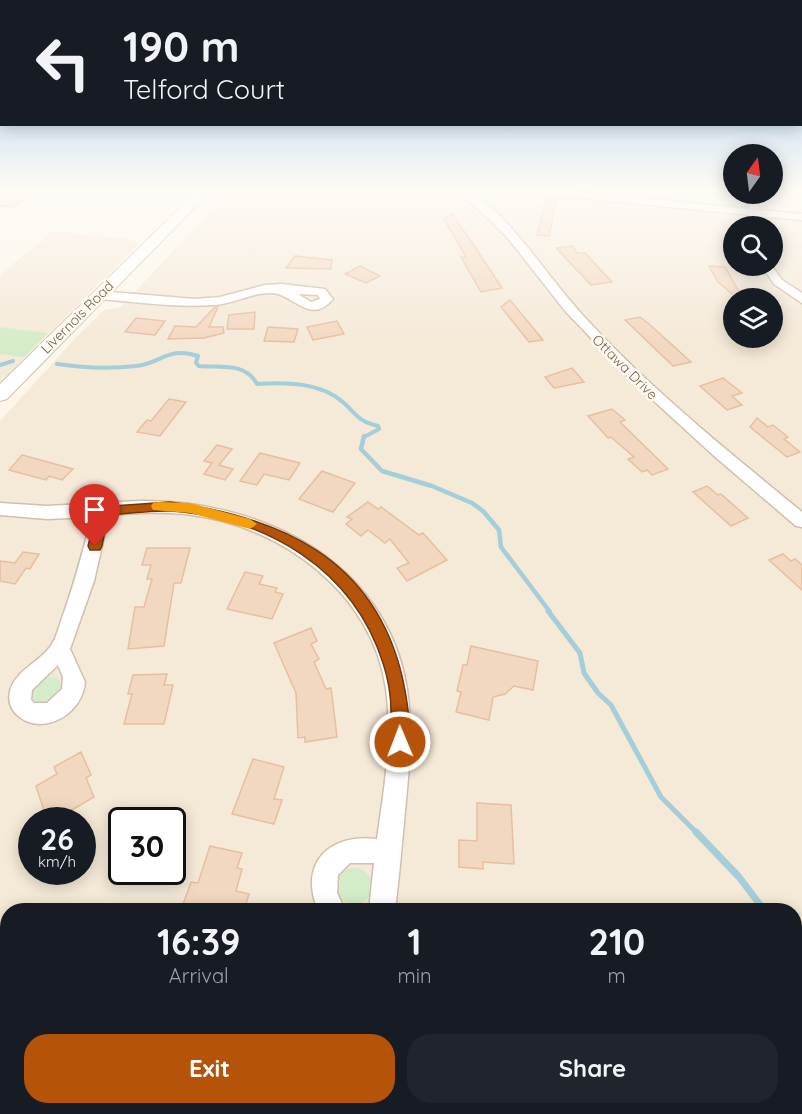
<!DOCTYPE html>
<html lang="en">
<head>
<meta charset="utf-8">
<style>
  :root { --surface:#171b24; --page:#20242c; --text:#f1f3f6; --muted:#9ea1a6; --accent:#b45309 }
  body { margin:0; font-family:Quicksand,sans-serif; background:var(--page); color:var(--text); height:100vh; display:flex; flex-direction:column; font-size:22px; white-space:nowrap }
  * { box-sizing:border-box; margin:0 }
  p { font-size:20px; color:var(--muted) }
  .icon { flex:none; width:33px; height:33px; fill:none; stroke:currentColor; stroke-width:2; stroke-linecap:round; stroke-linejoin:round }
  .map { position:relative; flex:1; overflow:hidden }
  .side { position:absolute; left:0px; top:903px; width:802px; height:212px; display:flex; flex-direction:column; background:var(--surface); border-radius:24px 24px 0 0; box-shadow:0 3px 15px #0003 }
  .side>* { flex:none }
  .banner { position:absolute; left:0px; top:0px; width:802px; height:126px; box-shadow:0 3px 15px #0003; background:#171b24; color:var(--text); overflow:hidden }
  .needle { width:39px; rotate:14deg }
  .tools { position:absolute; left:723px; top:144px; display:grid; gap:12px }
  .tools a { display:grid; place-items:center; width:60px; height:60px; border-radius:50%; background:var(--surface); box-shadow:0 3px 15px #0003; font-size:30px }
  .speed { position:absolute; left:18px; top:807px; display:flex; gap:12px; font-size:30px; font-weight:700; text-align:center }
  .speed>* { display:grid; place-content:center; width:78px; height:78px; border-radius:50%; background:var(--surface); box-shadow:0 3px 15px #0003; line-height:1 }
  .speed small { font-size:15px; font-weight:400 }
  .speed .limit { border:3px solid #111; border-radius:9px; background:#fff; color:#111 }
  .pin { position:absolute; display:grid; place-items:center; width:51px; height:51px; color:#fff; margin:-62px -26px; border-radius:50% 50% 50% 0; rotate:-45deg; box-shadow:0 0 6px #0007 }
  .pin .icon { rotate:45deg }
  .me { position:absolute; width:66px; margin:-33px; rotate:359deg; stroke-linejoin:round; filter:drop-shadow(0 0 4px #0008) }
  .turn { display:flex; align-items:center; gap:21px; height:126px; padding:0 24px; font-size:27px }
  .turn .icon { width:78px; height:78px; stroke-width:2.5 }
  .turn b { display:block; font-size:42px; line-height:51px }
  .eta { display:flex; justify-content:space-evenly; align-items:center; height:102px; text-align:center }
  .eta b { font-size:36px; font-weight:700; line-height:42px }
  .primary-button { display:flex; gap:12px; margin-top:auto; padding:12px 24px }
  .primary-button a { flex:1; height:69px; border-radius:24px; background:var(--accent); color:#fff; font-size:24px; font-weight:700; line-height:69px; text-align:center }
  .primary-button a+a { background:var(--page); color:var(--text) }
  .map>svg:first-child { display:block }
  .residential { fill:#f5e9d8; fill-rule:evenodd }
  .green { fill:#d4ecc8 }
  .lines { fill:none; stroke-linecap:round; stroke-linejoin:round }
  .stream-far3 { stroke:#a4ced9; stroke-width:4 }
  .stream-far2 { stroke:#a4ced9; stroke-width:4.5 }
  .stream-far1 { stroke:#a4ced9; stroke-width:5 }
  .stream { stroke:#a4ced9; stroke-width:7 }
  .building { fill:#f3d8c1; stroke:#e6bfa1; stroke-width:1.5 }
  .street-casing { stroke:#d0bfaf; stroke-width:3 }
  .secondary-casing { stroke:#d3c0ad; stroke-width:2 }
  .street { fill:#fff; fill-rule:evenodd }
  .secondary { fill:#fff; fill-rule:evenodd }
  .route { fill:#b45309; stroke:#753606; stroke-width:1.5 }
  .slow { fill:#f59e0b }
  .labels { text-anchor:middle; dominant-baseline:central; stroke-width:5; stroke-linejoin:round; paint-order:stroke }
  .far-street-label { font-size:14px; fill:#795f4c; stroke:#fffaf1 }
</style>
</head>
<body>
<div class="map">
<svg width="802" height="1114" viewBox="0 0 802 1114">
  <rect width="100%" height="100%" fill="#fdf7ea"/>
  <g class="residential">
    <path d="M 231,189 L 498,189 L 802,219 L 802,1114 L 0,1114 L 0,421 L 82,331 L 104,310 L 121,307 ZM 734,226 L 772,226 L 772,266 L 734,266 ZM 734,298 L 772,298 L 772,338 L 734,338 ZM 32,820 L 82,820 L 82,872 L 32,872 ZM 122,820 L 172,820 L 172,872 L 122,872 ZM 8,910 L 795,910 L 795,1107 L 8,1107 Z"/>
    <polygon points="539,189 733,189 734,194 772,194 773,189 802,189 802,215"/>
    <polygon points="53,231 132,240 139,244 0,382 0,275"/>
  </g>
  <g class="green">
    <polygon points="0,327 48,333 24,357 0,354"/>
    <polygon points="49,677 59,679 62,688 53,699 38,703 33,700 33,689 43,679"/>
    <circle cx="354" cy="886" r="18"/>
  </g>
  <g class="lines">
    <g class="stream-far3">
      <path d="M 57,364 C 84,368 109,369 136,366 C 162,363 168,346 198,356 L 196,363 L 199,366 C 221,368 245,362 257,384 C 285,382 321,382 344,403 C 357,415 358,421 378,426 L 379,429 L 364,437"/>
      <polyline points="0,365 13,361"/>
    </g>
    <polyline class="stream-far2" points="364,436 361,449 382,471 432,486 472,503 483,511 499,530 501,547 550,612"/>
    <polyline class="stream-far1" points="548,611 580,653 584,673 598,693 611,705 661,797 698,834"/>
    <g class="stream">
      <polyline points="696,832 739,877 764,910"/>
      <polyline points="795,965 802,977"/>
    </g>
  </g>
  <g class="building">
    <polygon points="0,189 40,189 14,207 0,206"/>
    <polygon points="546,197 557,198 549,236 537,235"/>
    <polygon points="452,214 471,241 502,288 481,292 461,257 466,257 444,219"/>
    <polygon points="572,246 577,253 585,253 612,282 591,285 556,248"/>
    <polygon points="295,256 332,260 331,269 286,268"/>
    <polygon points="360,266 380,276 366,283 345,274"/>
    <polygon points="709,266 725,267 743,298 737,298 718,282"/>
    <polygon points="510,300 543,340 529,342 501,307"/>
    <polygon points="215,307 218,307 209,327 223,327 224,333 204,338 168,339 175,326 196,327"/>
    <polygon points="255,312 254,329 227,329 229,315"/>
    <polygon points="640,317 649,324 691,362 673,366 625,320"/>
    <polygon points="136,318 165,321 155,335 125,332"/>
    <polygon points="337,321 344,334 313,340 307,327"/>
    <polygon points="268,327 298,329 294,342 264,341"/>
    <polygon points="572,368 584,382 554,388 545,377"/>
    <polygon points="723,378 742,393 732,396 742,405 727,410 700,386"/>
    <polygon points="169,399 186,402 160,436 137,432 147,420 151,421"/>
    <polygon points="612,409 625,420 620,422 668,469 652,475 647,470 642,472 628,459 634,457 611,437 608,438 588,416"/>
    <polygon points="757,418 768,427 773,425 788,437 784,439 800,452 787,457 750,427"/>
    <polygon points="217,445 232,449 219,465 233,469 225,480 204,474 212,463 204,461"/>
    <polygon points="260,453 300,463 289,480 264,474 257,485 240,481"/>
    <polygon points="22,455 73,469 62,480 49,476 46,480 9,470"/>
    <polygon points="322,471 355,483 333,512 299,499"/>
    <polygon points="707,486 718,495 721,494 748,518 731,526 693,492"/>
    <polygon points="368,502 378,509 381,507 419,535 423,533 447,560 407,581 397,568 409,563 390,539 385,543 368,530 361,536 346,524 352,519 347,517"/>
    <polygon points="147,548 190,548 181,583 174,583 164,646 128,649 135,607 144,607 152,579 147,579 151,565 142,565"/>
    <polygon points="23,552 39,554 30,569 26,568 15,584 0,581 0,561 15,563"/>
    <polygon points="783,554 791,561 795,559 802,565 802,590 769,560"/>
    <polygon points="245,572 263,576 259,584 277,588 275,592 283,594 272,619 227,609"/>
    <polygon points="311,628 317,641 311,644 319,659 314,662 326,689 331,688 337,737 305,742 305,737 298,738 296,693 274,643"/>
    <polygon points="471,646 538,661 533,690 514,686 505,694 493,697 489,720 456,712 461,692 457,691 463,665 467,665"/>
    <polygon points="167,674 164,685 173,685 164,724 124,724 132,694 128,694 133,675"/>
    <polygon points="81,752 91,775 86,778 94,797 55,820 47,820 36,786 57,774 54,767"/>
    <polygon points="253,759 284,767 274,799 282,800 274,824 232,814"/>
    <polygon points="477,803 511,805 514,864 483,862 483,869 459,867 459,840 477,841"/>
    <polygon points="210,846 242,853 237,868 242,869 236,891 249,894 244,910 181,910 191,882 198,883"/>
  </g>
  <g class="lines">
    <defs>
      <g id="street">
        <path d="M 452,189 C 482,189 510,227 529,249 C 549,274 568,300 590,323 C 654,392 729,452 802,512 L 802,527 L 796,526 L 713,455 L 633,382 L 566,312 L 507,237 L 473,204 Z"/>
        <polygon points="518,189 554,189 749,209 748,194 757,194 759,210 802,214 802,220 760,216 761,226 751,226 750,215 522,192"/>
        <polygon points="762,266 772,266 782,280 802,293 802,303 774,284"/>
        <path d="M 282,284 L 325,289 L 333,299 C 310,326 294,294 272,293 C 253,292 234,304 214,305 C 176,308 137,302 99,299 L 93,295 L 99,291 L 195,299 L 220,297 L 265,285 ZM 298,294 L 318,295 L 320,299 L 311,302 Z"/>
        <path d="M 139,501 C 258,499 387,560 407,689 C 413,730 409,770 405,811 C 402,844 399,878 395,910 L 369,910 L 374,863 L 350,863 L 338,875 L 337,893 L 345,910 L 318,910 C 298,863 330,833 377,839 C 384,789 393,739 386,689 C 373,594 283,527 192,515 C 164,511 136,513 109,515 L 94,581 L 70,649 L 85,682 C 83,710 52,732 26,721 C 14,715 7,705 10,691 C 16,669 41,662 52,644 C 57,636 59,626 62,618 C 74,585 83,551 92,517 L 47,519 L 0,515 L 0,503 L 47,506 ZM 58,665 L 63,677 L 62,689 L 47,703 L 34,703 L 31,700 L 32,690 Z"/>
      </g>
      <polygon id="secondary" points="199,189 213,189 7,399 0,401 0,384"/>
    </defs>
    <use href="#street" class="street-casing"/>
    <use href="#secondary" class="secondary-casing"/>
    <use href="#street" class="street"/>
    <use href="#secondary" class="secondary"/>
  </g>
  <linearGradient id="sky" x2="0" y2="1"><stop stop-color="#97c5e8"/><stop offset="0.55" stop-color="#fefbf6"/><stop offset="1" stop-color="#fefbf6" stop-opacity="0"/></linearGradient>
  <rect width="802" height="345" fill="url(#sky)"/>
  <path class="route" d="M 170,502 C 280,517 374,558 402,676 C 406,694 413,731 406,748 L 400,751 L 394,748 C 389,737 392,724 391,712 C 391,696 388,678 383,663 C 353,569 267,518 171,511 C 151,510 128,514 108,515 L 102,546 L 100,550 L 90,550 L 88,546 L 98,507 Z"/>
  <polygon class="slow" points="158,502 190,503 250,519 257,524 250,529 190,513 153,510 151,506 153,503"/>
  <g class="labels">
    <g class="far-street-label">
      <text transform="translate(77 317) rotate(-45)">Livernois Road</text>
      <text transform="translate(625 367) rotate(45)">Ottawa Drive</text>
    </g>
  </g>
</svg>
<div class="tools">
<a><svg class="needle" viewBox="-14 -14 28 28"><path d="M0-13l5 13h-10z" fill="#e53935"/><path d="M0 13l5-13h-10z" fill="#9ea1a6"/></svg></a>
<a><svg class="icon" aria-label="search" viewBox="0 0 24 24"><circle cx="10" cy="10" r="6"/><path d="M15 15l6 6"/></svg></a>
<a><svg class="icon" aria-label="layers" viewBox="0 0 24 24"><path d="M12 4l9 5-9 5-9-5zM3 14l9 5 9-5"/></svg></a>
</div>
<div class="speed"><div>26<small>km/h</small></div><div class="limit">30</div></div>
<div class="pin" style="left:95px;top:546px;background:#d93025"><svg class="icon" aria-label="arrive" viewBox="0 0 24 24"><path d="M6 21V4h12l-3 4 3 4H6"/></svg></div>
<svg class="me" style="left:400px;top:742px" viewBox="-20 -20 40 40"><circle r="17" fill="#b45309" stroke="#fff" stroke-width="3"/><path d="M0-11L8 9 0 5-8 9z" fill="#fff"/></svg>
<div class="banner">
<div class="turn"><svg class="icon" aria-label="left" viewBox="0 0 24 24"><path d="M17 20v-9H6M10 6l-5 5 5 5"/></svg><div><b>190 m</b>Telford Court</div></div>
</div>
<section class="side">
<div class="eta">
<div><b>16:39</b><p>Arrival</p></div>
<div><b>1</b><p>min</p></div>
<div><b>210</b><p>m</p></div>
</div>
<div class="primary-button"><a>Exit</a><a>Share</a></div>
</section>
</div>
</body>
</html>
